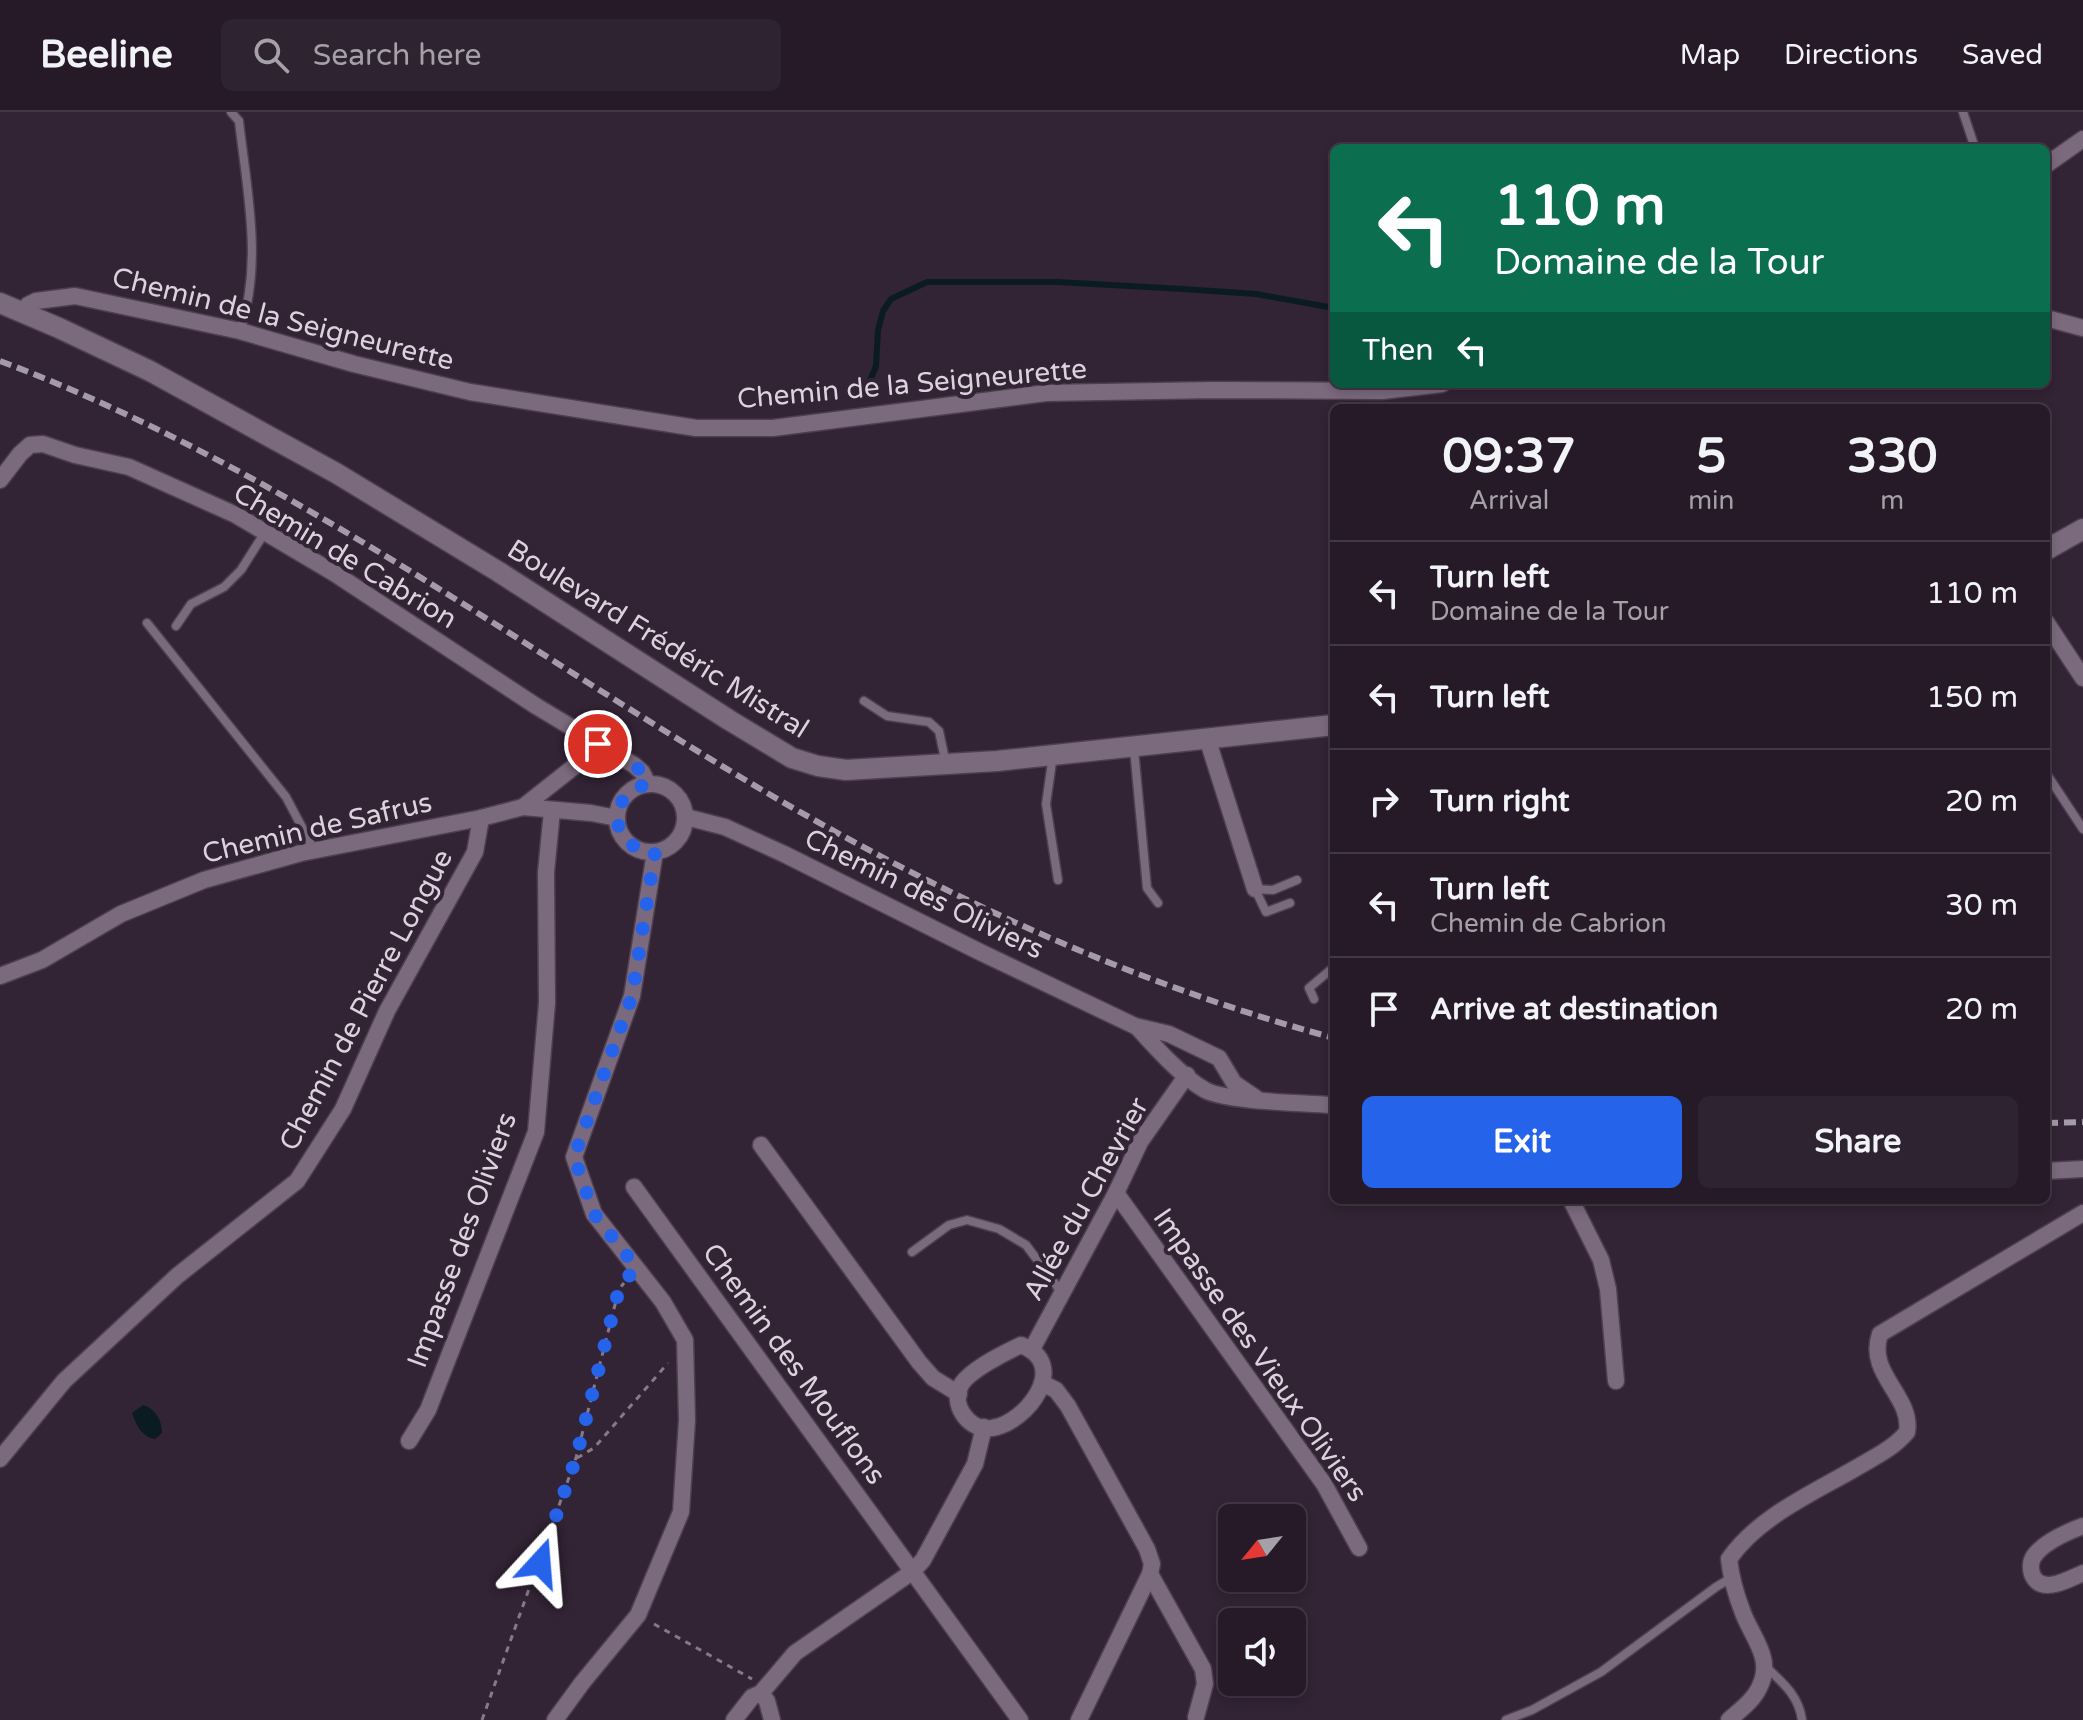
<!DOCTYPE html>
<html lang="en">
<head>
<meta charset="utf-8">
<style>
  :root { --surface:#261a28; --page:#2e2330; --text:#f1f3f6; --muted:#a4a1a8; --line:#423845; --accent:#2563eb }
  body { margin:0; font-family:"Varela Round",sans-serif; background:var(--page); color:var(--text); height:100vh; display:flex; flex-direction:column; font-size:30px; white-space:nowrap }
  * { box-sizing:border-box; margin:0 }
  p { font-size:26px; color:var(--muted) }
  .icon { flex:none; width:44px; height:44px; fill:none; stroke:currentColor; stroke-width:2; stroke-linecap:round; stroke-linejoin:round }
  .map { position:relative; flex:1; overflow:hidden }
  .details { position:absolute; left:1330px; top:292px; width:720px; height:800px; display:flex; flex-direction:column; background:var(--surface); border-radius:12px; box-shadow:0 4px 12px #0003,0 0 0 2px var(--line) }
  .details>* { flex:none }
  .top-card { position:absolute; left:1330px; top:32px; width:720px; height:244px; border-radius:12px; box-shadow:0 4px 12px #0003,0 0 0 2px var(--line); background:#0b6e4f; color:#fff; overflow:hidden }
  .needle { width:52px; rotate:240deg }
  .tools { position:absolute; left:1218px; top:1392px; display:grid; gap:16px }
  .tools a { display:grid; place-items:center; width:88px; height:88px; border-radius:12px; background:var(--surface); box-shadow:0 4px 12px #0003,0 0 0 2px var(--line); font-size:40px }
  .pin { position:absolute; display:grid; place-items:center; width:68px; height:68px; color:#fff; margin:-34px; border:4px solid #fff; border-radius:50%; box-shadow:0 2px 8px #0007 }
  .me { position:absolute; width:88px; margin:-44px; rotate:19deg; stroke-linejoin:round; filter:drop-shadow(0 0 6px #0008) }
  .turn { display:flex; align-items:center; gap:28px; height:168px; padding:0 32px; font-size:36px }
  .turn .icon { width:104px; height:104px; stroke-width:2.5 }
  .turn b { display:block; font-size:56px; line-height:68px }
  .then { display:flex; align-items:center; height:76px; padding:0 32px; background:#0003; gap:16px; font-size:30px }
  .eta { display:flex; justify-content:space-evenly; align-items:center; height:136px; text-align:center }
  .eta b { font-size:48px; font-weight:700; line-height:56px }
  .button { display:flex; gap:16px; margin-top:auto; padding:16px 32px }
  .button a { flex:1; height:92px; border-radius:12px; background:var(--accent); color:#fff; font-size:32px; font-weight:700; line-height:92px; text-align:center }
  .button a+a { background:var(--page); color:var(--text) }
  ul { padding:0; list-style:none }
  li { display:flex; align-items:center; gap:24px; height:104px; padding:0 32px; border-top:2px solid var(--line) }
  li div { flex:1 }
  li b { display:block; font-size:30px }
  li em { font-style:normal }
  header { display:flex; align-items:center; gap:48px; box-sizing:border-box; height:112px; padding:0 40px; background:var(--surface); border-bottom:2px solid var(--line) }
  header strong { font-size:38px }
  nav { display:flex; gap:44px; margin-inline-start:auto; font-size:28px }
  .search { width:560px; height:72px; background:var(--page); display:flex; align-items:center; gap:20px; box-sizing:border-box; padding:0 28px; border-radius:12px; color:var(--muted); font-size:30px }
  .map>svg:first-child { display:block }
  .water { fill:#0a1c21 }
  .lines { fill:none; stroke-linecap:round; stroke-linejoin:round }
  .stream { stroke:#0a1c21; stroke-width:6 }
  .service-casing { stroke:#4c3f4e; stroke-width:11 }
  .minor-casing { stroke:#4c3f4e; stroke-width:19 }
  .secondary-casing { stroke:#4c3f4e; stroke-width:23 }
  .path { stroke:#867a88; stroke-width:3; stroke-dasharray:6 6; stroke-linecap:butt }
  .service { stroke:#7b697e; stroke-width:8 }
  .minor { stroke:#7b697e; stroke-width:16 }
  .secondary { stroke:#7b697e; stroke-width:20 }
  .rail { stroke:#a59aa7; stroke-width:6; stroke-dasharray:12 6; stroke-linecap:butt }
  .route { stroke:#2563eb; stroke-width:14; stroke-dasharray:0 25.2 }
  .labels { text-anchor:middle; dominant-baseline:central; stroke-width:8; stroke-linejoin:round; paint-order:stroke }
  .street-label { font-size:28px; fill:#dcd2dd; stroke:#322335 }
</style>
</head>
<body>
<header>
<strong>Beeline</strong>
<div class="search"><svg class="icon" aria-label="search" viewBox="0 0 24 24"><circle cx="10" cy="10" r="6"/><path d="M15 15l6 6"/></svg>Search here</div>
<nav><a>Map</a><a>Directions</a><a>Saved</a></nav>
</header>
<div class="map">
<svg width="2083" height="1608" viewBox="0 0 2083 1608">
  <rect width="100%" height="100%" fill="#322335"/>
  <path class="water" d="M 143,1293 C 155,1296 162,1309 162,1321 L 155,1327 C 141,1325 136,1312 132,1301 Z"/>
  <g class="lines">
    <polyline class="stream" points="865,281 876,254 878,218 883,199 891,187 927,170 1057,170 1183,177 1256,182 1334,196"/>
    <defs>
      <g id="service">
        <path d="M 231,0 L 239,9 C 247,79 263,151 240,219"/>
        <polyline points="1963,0 1975,36"/>
        <polyline points="147,511 286,685 314,738"/>
        <polyline points="176,514 191,492 224,475 241,458 265,420"/>
        <polyline points="864,589 887,604 929,610 939,619 946,652"/>
        <polyline points="1134,637 1147,776 1158,791"/>
        <polyline points="1053,643 1046,692 1058,768"/>
        <polyline points="2046,661 2083,717"/>
        <polyline points="1290,791 1266,800 1255,777 1273,778 1297,768"/>
        <polyline points="1314,887 1309,876 1334,855"/>
        <polyline points="912,1140 949,1113 967,1108 999,1117 1026,1133 1062,1181"/>
        <path d="M 1766,1555 C 1783,1571 1799,1584 1802,1608"/>
        <polyline points="1506,1608 1532,1598 1601,1560 1716,1475 1731,1466"/>
      </g>
      <g id="minor">
        <polyline points="2046,53 2083,27"/>
        <polyline points="23,200 28,193 36,189 75,184 240,219 354,252 470,280 696,316 773,316 1046,281 1213,278 1382,279 1442,272"/>
        <polyline points="2046,206 2083,216"/>
        <polyline points="0,368 20,342 30,333 43,332 75,343 129,355 236,403 334,461 536,594 634,653 642,660 648,672"/>
        <polyline points="2046,510 2083,566"/>
        <polyline points="1207,626 1255,777"/>
        <circle cx="651" cy="706" r="34"/>
        <polyline points="523,695 590,642 598,632"/>
        <polyline points="686,705 725,715 784,742 980,840 1135,914 1169,922 1219,946 1234,971 1256,986"/>
        <polyline points="0,864 42,848 121,802 204,768 301,741 481,706 523,695 591,701 617,706"/>
        <path d="M 1137,915 C 1155,935 1182,965 1205,978 C 1228,990 1304,991 1334,993"/>
        <polyline points="761,1033 919,1250 933,1266 959,1282"/>
        <polyline points="2046,1059 2083,1057"/>
        <polyline points="634,1075 1020,1608"/>
        <polyline points="1116,1081 1324,1372 1359,1436"/>
        <polyline points="1571,1088 1601,1148 1608,1177 1616,1269"/>
        <path d="M 1021,1233 C 1071,1252 1027,1311 992,1316 C 971,1320 951,1295 960,1275 C 966,1260 1006,1240 1021,1233 Z"/>
        <polyline points="1032,1237 1116,1081 1140,1030 1187,963"/>
        <polyline points="1042,1271 1056,1278 1068,1294 1147,1437 1152,1452 1150,1462 1079,1608"/>
        <polyline points="409,1329 428,1298 536,1020 547,891 546,760 552,699"/>
        <polyline points="0,1347 64,1269 177,1164 297,1069 343,997 387,899 475,740 481,706"/>
        <path d="M 2083,1414 C 2067,1420 2044,1430 2034,1444 C 2030,1450 2030,1455 2032,1462 C 2041,1484 2069,1467 2083,1461"/>
        <polyline points="1150,1462 1203,1557 1205,1572 1196,1605"/>
        <polyline points="761,1581 767,1589 772,1608"/>
        <polyline points="555,1608 582,1571 638,1503 681,1400 687,1308 685,1228 663,1190 594,1102 574,1045 632,884 655,740"/>
        <polyline points="734,1608 752,1585 761,1581 795,1541 912,1460 923,1448 975,1352 984,1315"/>
        <path d="M 1729,1608 C 1740,1598 1753,1589 1759,1576 C 1774,1547 1753,1527 1743,1501 C 1736,1483 1731,1466 1729,1447 C 1758,1405 1813,1381 1856,1356 C 1874,1345 1893,1337 1907,1320 C 1913,1284 1866,1262 1880,1222 L 2083,1101"/>
      </g>
      <g id="secondary">
        <polyline points="0,191 59,216 150,259 336,361 499,460 729,608 792,646 818,654 846,658 997,649 1334,613"/>
        <polyline points="2046,438 2083,417"/>
      </g>
    </defs>
    <use href="#service" class="service-casing"/>
    <use href="#minor" class="minor-casing"/>
    <use href="#secondary" class="secondary-casing"/>
    <g class="path">
      <polyline points="577,1346 594,1336 668,1251"/>
      <polyline points="654,1512 752,1567"/>
      <polyline points="482,1608 576,1346 619,1177 624,1171"/>
    </g>
    <use href="#service" class="service"/>
    <use href="#minor" class="minor"/>
    <use href="#secondary" class="secondary"/>
    <g class="rail">
      <path d="M 0,249 C 267,349 499,521 742,666 C 929,778 1123,869 1334,926"/>
      <polyline points="2046,1011 2083,1010"/>
    </g>
  </g>
  <g class="lines">
    <path class="route" d="M 540,1451 L 576,1346 L 619,1177 L 636,1155 L 594,1102 L 574,1045 L 632,884 L 655,740 C 610,738 603,683 648,672 L 642,660 L 634,653 L 598,632"/>
  </g>
  <g class="labels">
    <g class="street-label">
      <text transform="translate(283 207) rotate(14)">Chemin de la Seigneurette</text>
      <text transform="translate(912 272) rotate(-5)">Chemin de la Seigneurette</text>
      <text transform="translate(345 444) rotate(31)">Chemin de Cabrion</text>
      <text transform="translate(658 527) rotate(32)">Boulevard Frédéric Mistral</text>
      <text transform="translate(317 716) rotate(-13)">Chemin de Safrus</text>
      <text transform="translate(924 782) rotate(26)">Chemin des Oliviers</text>
      <text transform="translate(366 888) rotate(-62)">Chemin de Pierre Longue</text>
      <text transform="translate(1086 1087) rotate(-61)">Allée du Chevrier</text>
      <text transform="translate(462 1128) rotate(-70)">Impasse des Oliviers</text>
      <text transform="translate(1260 1243) rotate(55)">Impasse des Vieux Oliviers</text>
      <text transform="translate(794 1252) rotate(54)">Chemin des Mouflons</text>
    </g>
  </g>
</svg>
<div class="tools">
<a><svg class="needle" viewBox="-14 -14 28 28"><path d="M0-13l5 13h-10z" fill="#e53935"/><path d="M0 13l5-13h-10z" fill="#a4a1a8"/></svg></a>
<a><svg class="icon" aria-label="sound" viewBox="0 0 24 24"><path d="M4 9h4l5-4v14l-5-4H4zM17 9q2 3 0 6"/></svg></a>
</div>
<div class="pin" style="left:598px;top:632px;background:#d93025"><svg class="icon" aria-label="arrive" viewBox="0 0 24 24"><path d="M6 21V4h12l-3 4 3 4H6"/></svg></div>
<svg class="me" style="left:540px;top:1451px" viewBox="-20 -20 40 40"><path d="M0-17L14 15 0 8-14 15z" fill="#2563eb" stroke="#fff" stroke-width="4"/></svg>
<div class="top-card">
<div class="turn"><svg class="icon" aria-label="left" viewBox="0 0 24 24"><path d="M17 20v-9H6M10 6l-5 5 5 5"/></svg><div><b>110 m</b>Domaine de la Tour</div></div>
<div class="then">Then<svg class="icon" aria-label="left" viewBox="0 0 24 24"><path d="M17 20v-9H6M10 6l-5 5 5 5"/></svg></div>
</div>
<section class="details">
<div class="eta">
<div><b>09:37</b><p>Arrival</p></div>
<div><b>5</b><p>min</p></div>
<div><b>330</b><p>m</p></div>
</div>
<ul>
<li><svg class="icon" aria-label="left" viewBox="0 0 24 24"><path d="M17 20v-9H6M10 6l-5 5 5 5"/></svg><div><b>Turn left</b><p>Domaine de la Tour</p></div><em>110 m</em></li>
<li><svg class="icon" aria-label="left" viewBox="0 0 24 24"><path d="M17 20v-9H6M10 6l-5 5 5 5"/></svg><div><b>Turn left</b></div><em>150 m</em></li>
<li><svg class="icon" aria-label="right" viewBox="0 0 24 24"><path d="M7 20v-9h11M14 6l5 5-5 5"/></svg><div><b>Turn right</b></div><em>20 m</em></li>
<li><svg class="icon" aria-label="left" viewBox="0 0 24 24"><path d="M17 20v-9H6M10 6l-5 5 5 5"/></svg><div><b>Turn left</b><p>Chemin de Cabrion</p></div><em>30 m</em></li>
<li><svg class="icon" aria-label="arrive" viewBox="0 0 24 24"><path d="M6 21V4h12l-3 4 3 4H6"/></svg><div><b>Arrive at destination</b></div><em>20 m</em></li>
</ul>
<div class="button"><a>Exit</a><a>Share</a></div>
</section>
</div>
</body>
</html>
